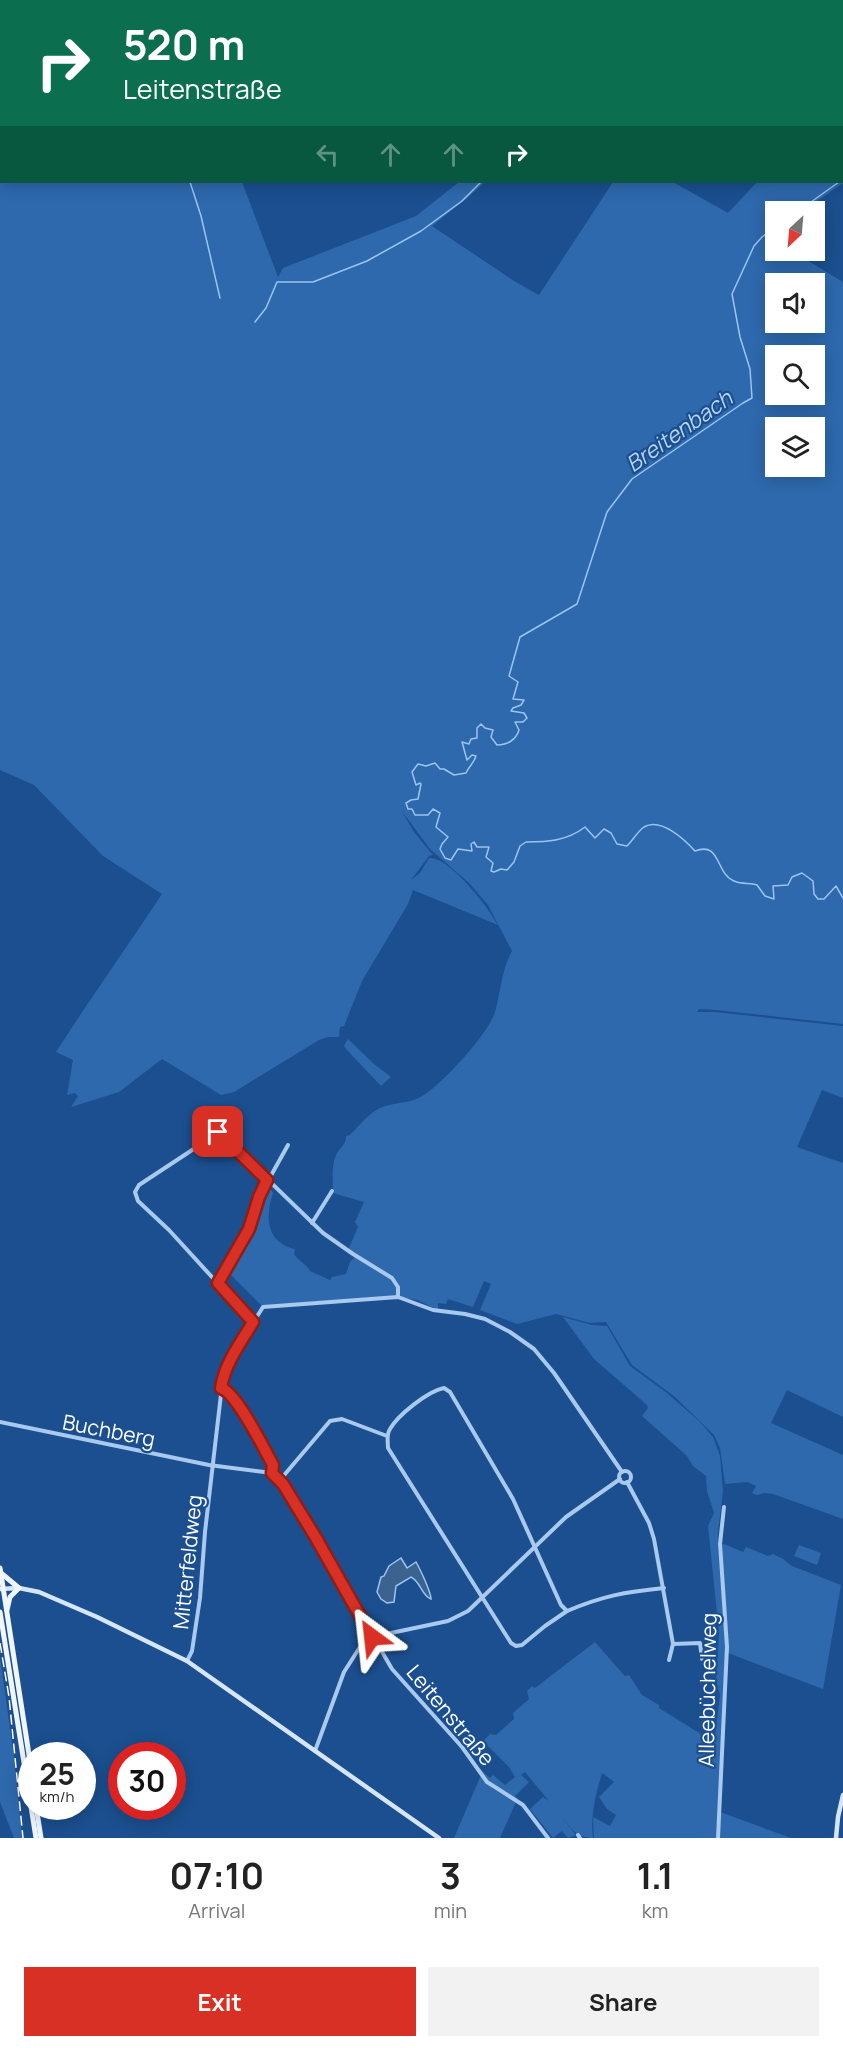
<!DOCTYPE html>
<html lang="en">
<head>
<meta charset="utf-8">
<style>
  :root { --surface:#fff; --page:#f2f2f2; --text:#222; --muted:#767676; --accent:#d93025 }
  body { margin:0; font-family:Manrope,sans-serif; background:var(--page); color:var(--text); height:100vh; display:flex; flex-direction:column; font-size:22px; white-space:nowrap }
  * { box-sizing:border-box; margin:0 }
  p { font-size:20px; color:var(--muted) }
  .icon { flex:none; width:33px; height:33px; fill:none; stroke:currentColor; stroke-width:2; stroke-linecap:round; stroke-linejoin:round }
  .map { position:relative; height:1838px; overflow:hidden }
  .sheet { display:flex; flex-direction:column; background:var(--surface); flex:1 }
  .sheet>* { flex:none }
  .guide { position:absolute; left:0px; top:0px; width:843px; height:183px; box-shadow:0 3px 15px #0003; background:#0b6e4f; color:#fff; overflow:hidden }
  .needle { width:39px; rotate:206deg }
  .tools { position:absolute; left:765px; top:201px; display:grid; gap:12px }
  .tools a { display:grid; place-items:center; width:60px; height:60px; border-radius:0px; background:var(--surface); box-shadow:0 3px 15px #0003; font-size:30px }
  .speed { position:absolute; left:18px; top:1742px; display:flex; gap:12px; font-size:30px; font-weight:700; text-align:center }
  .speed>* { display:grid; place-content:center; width:78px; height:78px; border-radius:50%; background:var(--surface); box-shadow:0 3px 15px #0003; line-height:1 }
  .speed small { font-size:15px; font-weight:400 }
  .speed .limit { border:9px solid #d22; background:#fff; color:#111 }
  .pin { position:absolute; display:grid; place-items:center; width:51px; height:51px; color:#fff; margin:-26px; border-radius:12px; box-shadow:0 3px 9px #0006 }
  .me { position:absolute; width:66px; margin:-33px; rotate:330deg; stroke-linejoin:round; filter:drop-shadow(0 0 4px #0008) }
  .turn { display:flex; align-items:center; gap:21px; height:126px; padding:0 24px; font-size:27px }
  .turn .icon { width:78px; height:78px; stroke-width:2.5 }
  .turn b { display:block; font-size:42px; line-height:51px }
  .lanes { display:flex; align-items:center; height:57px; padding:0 24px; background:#0003; justify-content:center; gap:30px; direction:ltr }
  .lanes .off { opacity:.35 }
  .eta { display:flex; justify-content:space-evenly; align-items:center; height:102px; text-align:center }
  .eta b { font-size:36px; font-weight:700; line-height:42px }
  .cta { display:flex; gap:12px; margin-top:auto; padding:12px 24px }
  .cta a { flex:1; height:69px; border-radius:0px; background:var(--accent); color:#fff; font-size:24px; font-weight:700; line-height:69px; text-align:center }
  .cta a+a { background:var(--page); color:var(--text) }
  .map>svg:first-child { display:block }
  .green { fill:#2e69ad; fill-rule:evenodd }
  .water { fill:#3c6290; stroke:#9cc4f0; stroke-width:1.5 }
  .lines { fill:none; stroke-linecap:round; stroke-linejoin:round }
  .stream { stroke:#9cc4f0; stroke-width:1.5 }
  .street { stroke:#a9c9ee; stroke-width:4 }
  .secondary { stroke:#d6e6fa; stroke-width:4.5 }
  .primary { stroke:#f0f6ff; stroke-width:5 }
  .rail { stroke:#fff; stroke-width:1.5; stroke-dasharray:10 4.5; stroke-linecap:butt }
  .route-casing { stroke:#8d1f18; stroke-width:15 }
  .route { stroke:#d93025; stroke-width:10 }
  .labels { text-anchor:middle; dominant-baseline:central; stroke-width:4.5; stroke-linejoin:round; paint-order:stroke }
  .street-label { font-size:21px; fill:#fff; stroke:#1b4f8f }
  .water-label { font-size:22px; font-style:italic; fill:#b5d3f5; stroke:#1b4f8f }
</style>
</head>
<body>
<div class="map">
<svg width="843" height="1838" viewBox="0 0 843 1838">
  <rect width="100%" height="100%" fill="#1b4f8f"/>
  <g class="green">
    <path d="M 0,0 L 295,0 L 2,2 L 2,182 L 242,182 L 278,277 L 283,268 L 416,216 L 459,182 L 485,182 L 466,199 L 432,226 L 514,281 L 539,295 L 613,182 L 673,182 L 728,213 L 757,182 L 842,182 L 842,129 L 843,130 L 843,183 L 803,211 L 776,212 L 775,231 L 770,236 L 771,239 L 775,242 L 776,250 L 792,251 L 843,282 L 843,1024 L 716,1010 L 699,1009 L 697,1012 L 715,1012 L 843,1026 L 843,1098 L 822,1090 L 797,1147 L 843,1163 L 843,1417 L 787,1390 L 771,1423 L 843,1455 L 843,1519 L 773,1494 L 764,1493 L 757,1495 L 752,1493 L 756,1486 L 747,1482 L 725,1484 L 720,1448 L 714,1435 L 675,1397 L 632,1365 L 606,1322 L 590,1323 L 556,1314 L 517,1324 L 480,1310 L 491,1284 L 484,1281 L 473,1307 L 448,1299 L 446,1304 L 438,1303 L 438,1310 L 417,1300 L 398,1297 L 263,1307 L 230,1274 L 256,1231 L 264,1194 L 270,1188 L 273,1193 C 265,1217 266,1242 295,1249 L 294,1254 C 298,1261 307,1264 310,1271 L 330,1280 L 332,1277 L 346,1274 L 350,1262 L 355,1257 L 348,1250 L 358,1227 L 355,1222 L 364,1202 L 333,1193 C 333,1181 331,1164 337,1153 C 341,1146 346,1145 346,1136 L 350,1135 C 360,1125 371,1110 385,1106 C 399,1102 412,1103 424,1095 C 443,1083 489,1033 495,1012 C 501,991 501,971 512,951 L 488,905 L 469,883 L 430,849 L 401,810 L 414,832 L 433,855 L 429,856 L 411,880 L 420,873 L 429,858 C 449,856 489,908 498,925 L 413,890 L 408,904 L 362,981 L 344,1026 L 340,1027 L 339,1037 L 328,1037 L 319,1040 L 234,1092 L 221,1095 L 162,1059 L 119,1092 L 71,1107 L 78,1096 L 75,1093 L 67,1095 L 73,1060 L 56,1052 C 90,999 127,947 162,894 L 103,856 L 34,785 L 0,770 ZM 776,284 L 814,284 L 814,322 L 776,322 ZM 776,356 L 814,356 L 814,394 L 776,394 ZM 776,428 L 814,428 L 814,466 L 776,466 Z"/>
    <polygon points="642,0 843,0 843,127 842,2"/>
    <polygon points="348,1039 374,1064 391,1077 381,1086 347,1050 344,1046"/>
    <path d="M 563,1317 L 592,1325 L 607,1326 L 630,1366 L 667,1393 L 699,1421 L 713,1437 L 720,1456 L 723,1491 L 718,1531 L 718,1548 L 726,1649 L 717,1838 L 594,1838 L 593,1817 L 610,1826 L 616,1815 L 607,1809 L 599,1797 L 614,1782 L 602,1773 C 596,1794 590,1815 593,1838 C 577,1838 572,1829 562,1818 L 576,1835 L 568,1838 L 562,1831 L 553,1838 L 530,1809 L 543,1797 L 549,1801 L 525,1772 L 521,1775 L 529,1782 L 515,1796 L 528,1809 L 488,1781 L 478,1767 L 490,1778 L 493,1775 L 505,1785 L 515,1777 L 509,1767 L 483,1741 L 490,1734 L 496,1735 L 514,1719 L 513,1713 L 529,1699 L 527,1691 L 532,1686 L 535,1688 L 595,1642 L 622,1673 L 625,1676 L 629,1675 L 642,1695 L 659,1705 L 659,1708 L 709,1739 L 715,1736 L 720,1695 L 716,1680 L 719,1633 L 708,1526 L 714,1513 L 707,1491 L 706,1476 L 693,1466 L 687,1456 L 642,1416 L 648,1408 L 647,1405 L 594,1359 Z"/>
    <polygon points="724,1544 743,1552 746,1547 768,1556 773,1554 783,1559 792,1566 841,1585 823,1689 728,1653 720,1545"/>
    <polygon points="799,1545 821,1553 817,1565 794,1556"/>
    <polygon points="0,1657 14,1757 22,1838 14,1838 0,1802"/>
    <polygon points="481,1775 492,1788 516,1802 500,1838 454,1838"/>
    <polygon points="720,1812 791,1838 719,1838"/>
  </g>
  <path class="water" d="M 401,1558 L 407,1568 L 416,1562 C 420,1569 431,1592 431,1599 C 421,1595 421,1582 411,1577 L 396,1586 L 394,1602 L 387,1603 L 381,1599 L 377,1592 L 381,1577 L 384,1576 L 389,1566 Z"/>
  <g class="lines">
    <g class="stream">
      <polyline points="816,0 818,2"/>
      <polyline points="185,2 186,0"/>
      <polyline points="776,2 777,0"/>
      <polyline points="842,24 843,25"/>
      <polyline points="842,180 843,179"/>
      <polyline points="190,182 201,216 220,298"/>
      <polyline points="797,212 839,182"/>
      <path d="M 776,227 L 762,237 L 754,246 L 732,294 L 740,337 L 750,369 L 752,398 L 743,403 L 632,479 L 607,512 L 577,604 L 520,637 L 509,676 L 518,682 L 513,699 L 524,700 L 521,705 L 513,708 L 511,711 L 524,713 L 527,718 L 523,722 L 515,722 L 519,730 C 516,740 507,745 497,745 L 491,737 L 493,730 L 485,728 L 481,724 L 477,728 L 477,738 L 471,739 L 469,744 L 462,742 L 467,760 L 472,755 L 476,756 C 474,763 469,766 466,773 L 454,775 L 444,769 L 440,769 L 435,763 L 426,766 L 418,764 L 412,772 L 416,785 L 420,783 L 421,784 L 418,799 L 411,800 L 406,803 L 408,809 L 412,809 L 415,815 L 428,815 L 433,809 L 440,813 L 436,827 L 448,837 L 442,844 L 440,849 L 445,858 L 451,860 L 458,849 L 472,851 L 471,844 L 474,842 L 477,847 L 489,847 L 486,857 L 493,863 L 491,871 L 494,872 L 501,869 L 507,870 L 514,862 L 520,846 L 526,842 C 547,842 567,841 585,827 L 595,838 L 604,829 L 611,833 L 617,844 L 627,846 C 633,840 638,831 644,827 C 661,817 685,840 695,851 C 721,841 715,873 734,881 C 743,885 750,882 757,885 L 765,896 L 774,899 L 773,886 L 788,885 L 792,877 L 802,873 L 813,881 L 814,894 L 818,899 L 824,899 L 836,886 L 843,898"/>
      <polyline points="255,322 266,308 277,282 313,282 367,261 421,231 462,201 481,182"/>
    </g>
    <g class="street">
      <polyline points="641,0 643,2"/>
      <polyline points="842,128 843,128"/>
      <polyline points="202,1116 323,1233 353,1254 392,1278 398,1287 398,1297"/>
      <polyline points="218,1133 139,1185 135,1192 138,1201 169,1230 253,1322"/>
      <polyline points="312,1223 332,1191"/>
      <polyline points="218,1283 249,1229 259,1197 288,1145"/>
      <path d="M 221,1388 L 225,1389 C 238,1406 274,1454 272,1473"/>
      <path d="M 444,1388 L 450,1392 L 513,1499 L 561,1605 L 567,1611 L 545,1626 L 522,1645 L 516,1646 L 511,1643 L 388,1448 C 388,1441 386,1435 390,1429 C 398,1415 428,1391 444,1388 Z"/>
      <polyline points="0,1422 209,1465 272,1473 283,1484 316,1538 392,1669 462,1747 487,1782 523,1805 548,1838"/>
      <circle cx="625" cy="1477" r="6"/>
      <polyline points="280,1480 330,1421 342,1419 387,1436"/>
      <polyline points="627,1482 649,1523 654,1539 673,1644 669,1660"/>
      <path d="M 567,1611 C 603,1596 624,1592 664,1588"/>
      <polyline points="673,1644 700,1643 702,1659"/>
      <polyline points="187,1661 192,1651 200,1598 205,1532 223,1377 231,1358 263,1307 398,1297 433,1310 465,1314 485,1319 510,1332 534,1349 554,1373 622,1472"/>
      <polyline points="315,1751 344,1672 360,1647 372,1637 448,1621 468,1611 566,1517 620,1479"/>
      <polyline points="578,1835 580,1838"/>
      <polyline points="718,1838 727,1647 720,1544 724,1507"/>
    </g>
    <g class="secondary">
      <polyline points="0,1589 19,1588 39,1592 97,1617 187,1661 439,1838"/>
      <polyline points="836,1838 838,1817 843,1795"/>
    </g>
    <g class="primary">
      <polyline points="0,1568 32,1774"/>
      <polyline points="1,1573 19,1588 10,1597 7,1610"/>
      <polyline points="0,1612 36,1838"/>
      <polyline points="36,1806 41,1838"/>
    </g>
    <polyline class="rail" points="0,1643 9,1697 23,1838"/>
  </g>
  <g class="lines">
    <defs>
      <path id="route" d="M 218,1132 L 267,1180 L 259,1197 L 249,1229 L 218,1283 L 253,1322 C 240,1344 225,1363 221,1388 C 237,1393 264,1449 273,1465 L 272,1473 L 283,1484 L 316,1538 L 372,1637"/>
    </defs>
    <use href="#route" class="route-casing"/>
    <use href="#route" class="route"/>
  </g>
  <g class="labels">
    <g class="street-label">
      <text transform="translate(109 1430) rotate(11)">Buchberg</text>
      <text transform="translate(187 1562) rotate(-84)">Mitterfeldweg</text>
      <text transform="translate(707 1690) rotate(-89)">Alleebüchelweg</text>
      <text transform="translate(451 1715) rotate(50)">Leitenstraße</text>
    </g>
    <g class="water-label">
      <text transform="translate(679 431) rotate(-35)">Breitenbach</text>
    </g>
  </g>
</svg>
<div class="tools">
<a><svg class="needle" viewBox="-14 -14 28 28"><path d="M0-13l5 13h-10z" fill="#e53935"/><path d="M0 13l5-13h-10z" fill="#767676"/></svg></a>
<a><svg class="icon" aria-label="sound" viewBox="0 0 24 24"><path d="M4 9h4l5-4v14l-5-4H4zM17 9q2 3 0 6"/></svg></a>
<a><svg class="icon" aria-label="search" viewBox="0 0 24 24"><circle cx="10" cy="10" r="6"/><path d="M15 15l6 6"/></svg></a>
<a><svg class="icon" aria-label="layers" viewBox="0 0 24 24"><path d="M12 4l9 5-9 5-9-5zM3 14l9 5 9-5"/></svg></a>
</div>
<div class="speed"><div>25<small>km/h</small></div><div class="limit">30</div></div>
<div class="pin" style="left:218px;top:1132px;background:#d93025"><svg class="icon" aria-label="arrive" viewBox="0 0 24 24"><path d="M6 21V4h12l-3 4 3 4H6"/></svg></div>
<svg class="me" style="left:372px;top:1637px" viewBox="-20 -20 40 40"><path d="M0-17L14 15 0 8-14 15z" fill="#d93025" stroke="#fff" stroke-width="4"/></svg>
<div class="guide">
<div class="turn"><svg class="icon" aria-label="right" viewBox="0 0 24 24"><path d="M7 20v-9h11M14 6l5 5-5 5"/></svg><div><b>520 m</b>Leitenstraße</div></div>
<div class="lanes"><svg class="icon off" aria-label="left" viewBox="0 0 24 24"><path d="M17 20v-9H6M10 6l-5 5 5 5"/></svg><svg class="icon off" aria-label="ahead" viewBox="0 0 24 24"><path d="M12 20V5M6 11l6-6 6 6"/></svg><svg class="icon off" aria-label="ahead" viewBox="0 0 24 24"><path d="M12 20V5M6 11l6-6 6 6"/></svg><svg class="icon" aria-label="right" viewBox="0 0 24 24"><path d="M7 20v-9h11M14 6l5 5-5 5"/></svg></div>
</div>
</div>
<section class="sheet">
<div class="eta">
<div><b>07:10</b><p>Arrival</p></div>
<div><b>3</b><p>min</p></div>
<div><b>1.1</b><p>km</p></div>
</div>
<div class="cta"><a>Exit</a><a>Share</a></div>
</section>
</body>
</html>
